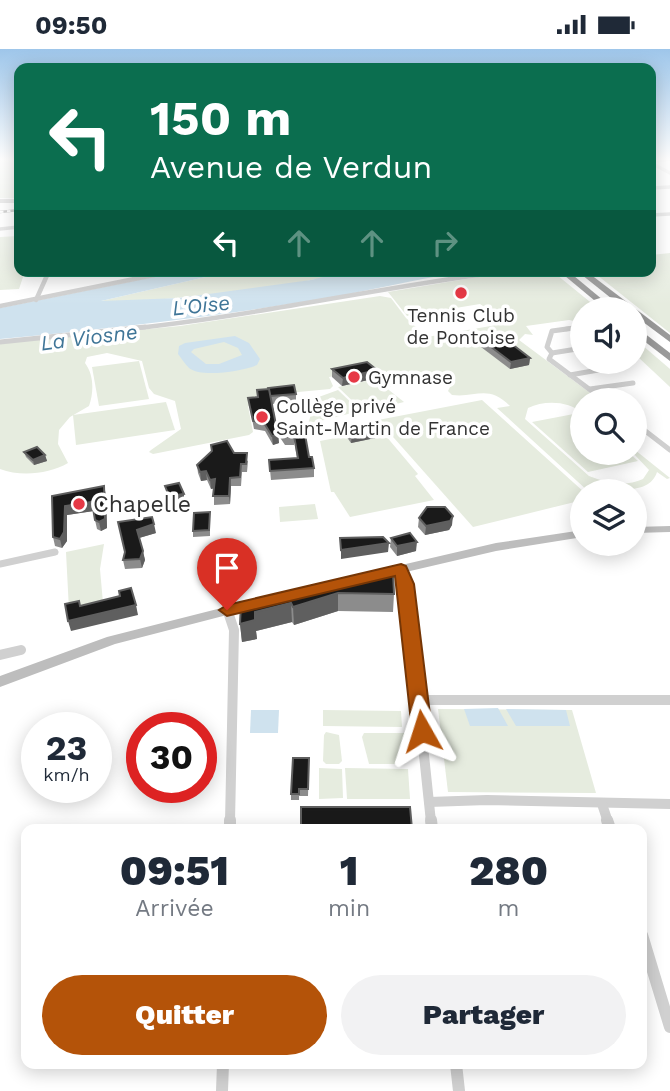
<!DOCTYPE html>
<html lang="fr">
<head>
<meta charset="utf-8">
<style>
  :root { --surface:#fff; --page:#f2f2f3; --text:#1f2937; --muted:#747a83; --accent:#b45309 }
  body { margin:0; font-family:"Work Sans",sans-serif; background:var(--page); color:var(--text); height:100vh; display:flex; flex-direction:column; font-size:26px; white-space:nowrap }
  * { box-sizing:border-box; margin:0 }
  p { font-size:23px; color:var(--muted) }
  .icon { flex:none; width:38px; height:38px; fill:none; stroke:currentColor; stroke-width:2; stroke-linecap:round; stroke-linejoin:round }
  .map { position:relative; flex:1; overflow:hidden }
  .sheet { position:absolute; left:21px; top:775px; width:626px; height:245px; display:flex; flex-direction:column; background:var(--surface); border-radius:14px; box-shadow:0 4px 18px #0003 }
  .sheet>* { flex:none }
  .guide { position:absolute; left:14px; top:14px; width:642px; height:214px; border-radius:14px; box-shadow:0 4px 18px #0003; background:#0b6e4f; color:#fff; overflow:hidden }
  .controls { position:absolute; left:570px; top:248px; display:grid; gap:14px }
  .controls a { display:grid; place-items:center; width:77px; height:77px; border-radius:50%; background:var(--surface); box-shadow:0 4px 18px #0003; font-size:35px }
  .speed { position:absolute; left:21px; top:663px; display:flex; gap:14px; font-size:35px; font-weight:700; text-align:center }
  .speed>* { display:grid; place-content:center; width:91px; height:91px; border-radius:50%; background:var(--surface); box-shadow:0 4px 18px #0003; line-height:1 }
  .speed small { font-size:18px; font-weight:400 }
  .speed .limit { border:10px solid #d22; background:#fff; color:#111 }
  .pin { position:absolute; display:grid; place-items:center; width:60px; height:60px; color:#fff; margin:-72px -30px; border-radius:50% 50% 50% 0; rotate:-45deg; box-shadow:0 0 7px #0007 }
  .pin .icon { rotate:45deg }
  .me { position:absolute; width:77px; margin:-38px; rotate:354deg; stroke-linejoin:round; filter:drop-shadow(0 0 5px #0008) }
  .turn { display:flex; align-items:center; gap:24px; height:147px; padding:0 21px; font-size:32px }
  .turn .icon { width:91px; height:91px; stroke-width:2.5 }
  .turn b { display:block; font-size:49px; line-height:60px }
  .lanes { display:flex; align-items:center; height:66px; padding:0 21px; background:#0003; justify-content:center; gap:35px; direction:ltr }
  .lanes .off { opacity:.35 }
  .eta { display:flex; justify-content:space-evenly; align-items:center; height:119px; text-align:center }
  .eta b { font-size:42px; font-weight:800; line-height:49px }
  .cta { display:flex; gap:14px; margin-top:auto; padding:14px 21px }
  .cta a { flex:1; height:80px; border-radius:42px; background:var(--accent); color:#fff; font-size:28px; font-weight:800; line-height:80px; text-align:center }
  .cta a+a { background:var(--page); color:var(--text) }
  .status { display:flex; justify-content:space-between; align-items:center; height:49px; padding:0 35px; background:var(--surface); direction:ltr }
  .status svg { height:19px; fill:currentColor }
  .map>svg:first-child { display:block }
  .green { fill:#e6ecdf }
  .water { fill:#cfe2ee; fill-rule:evenodd }
  .lines { fill:none; stroke-linecap:round; stroke-linejoin:round }
  .street-far5 { stroke:#d0d0d0; stroke-width:3.5 }
  .street-far4 { stroke:#d0d0d0; stroke-width:4.5 }
  .street-far3 { stroke:#d0d0d0; stroke-width:5 }
  .street-far2 { stroke:#d0d0d0; stroke-width:7 }
  .street-far1 { stroke:#d0d0d0; stroke-width:10 }
  .street { stroke:#d0d0d0; stroke-width:12 }
  .secondary { fill:#bdbdbd; fill-rule:evenodd }
  .highway { fill:#9a9a9a; fill-rule:evenodd }
  .rail-casing { stroke:#888; stroke-width:2.5 }
  .rail { stroke:#fff; stroke-width:2; stroke-dasharray:3.5; stroke-linecap:butt }
  .wall { fill:#8c8c8c }
  .shaded-wall { fill:#5f5f5f }
  .building { fill:#1a1a1a; stroke:#5f5f5f; stroke-width:2 }
  .route { fill:#b45309; stroke:#753606; stroke-width:2 }
  .poi-dot { fill:#e63946; stroke:#fff; stroke-width:2.5 }
  .labels { text-anchor:middle; dominant-baseline:central; stroke-width:7; stroke-linejoin:round; paint-order:stroke }
  .far-poi-label { font-size:19px; fill:#333; stroke:#fff; text-anchor:start }
  .far-water-label { font-size:21px; font-style:italic; fill:#3f7597; stroke:#fff }
  .poi-label { font-size:23px; fill:#333; stroke:#fff; text-anchor:start }
</style>
</head>
<body>
<div class="status"><b>09:50</b><svg viewBox="0 0 49 12"><path d="M0 12V9h3v3zM5 12V6h3v6zM10 12V3h3v9zM15 12V0h3v12zM26 1h20v11H26zM47 4h2v5h-2z"/></svg></div>
<div class="map">
<svg width="670" height="1042" viewBox="0 0 670 1042">
  <rect width="100%" height="100%" fill="#fff"/>
  <g class="green">
    <rect x="0" y="110" width="19" height="39"/>
    <polygon points="19,187 19,222 25,222 19,240 0,241 0,188"/>
    <polygon points="670,204 670,284 592,222 651,222 651,206"/>
    <path d="M 289,222 L 346,222 C 320,235 126,258 101,252 L 210,227 Z"/>
    <path d="M 552,222 L 600,261 L 583,261 L 583,274 L 569,271 L 526,277 L 533,286 L 525,285 L 519,291 L 601,352 L 583,352 L 583,364 C 568,352 545,351 528,359 L 525,370 L 589,427 C 607,434 625,438 643,430 L 649,421 L 633,404 L 635,401 L 670,429 L 667,430 L 657,423 C 650,445 620,441 602,437 L 607,443 L 589,443 L 497,359 L 510,357 C 488,335 476,349 452,346 L 448,342 L 450,338 L 442,333 L 423,337 L 408,334 L 395,338 L 388,337 L 370,321 L 329,328 L 333,337 L 330,340 L 256,347 L 257,355 L 248,357 L 253,383 L 249,386 L 153,405 L 149,403 L 151,401 L 181,380 L 175,352 L 154,345 L 149,339 L 142,312 L 107,304 L 87,308 L 85,314 C 94,326 94,343 89,357 L 70,368 L 59,381 L 58,395 L 68,414 C 49,425 21,428 0,420 L 0,294 L 180,277 L 380,247 L 391,249 L 406,269 L 427,288 L 508,274 L 480,255 L 407,267 L 388,243 L 496,225 Z"/>
    <polygon points="635,290 670,320 670,338 637,307"/>
    <polygon points="139,312 149,350 99,357 92,318"/>
    <polygon points="375,330 404,353 364,363 338,338"/>
    <polygon points="338,341 360,362 308,375 316,349"/>
    <polygon points="482,351 584,443 583,451 473,478 378,371"/>
    <polygon points="166,353 175,381 76,396 73,366"/>
    <polygon points="579,364 583,367 583,404 629,404 638,412 588,423 532,373"/>
    <polygon points="380,380 418,425 415,427 434,451 350,468 334,443 331,443 320,392 346,387 352,393 380,388"/>
    <polygon points="315,455 318,470 280,473 279,458"/>
    <polygon points="104,495 100,520 103,554 69,561 66,503"/>
    <polygon points="438,660 572,661 596,744 448,743"/>
    <polygon points="323,661 401,662 402,678 323,677"/>
    <polygon points="326,683 339,686 342,712 339,715 326,715 323,712 324,686"/>
    <polygon points="364,684 405,684 407,712 404,715 369,715 362,688"/>
    <polygon points="319,719 342,720 343,749 319,750"/>
    <polygon points="345,719 408,720 410,750 347,750"/>
  </g>
  <g class="water">
    <path d="M 183,222 L 289,222 L 210,227 L 101,252 L 179,249 L 311,231 L 346,222 L 472,222 C 416,229 363,244 308,252 C 206,269 103,280 0,290 L 0,259 Z"/>
    <path d="M 235,287 L 249,294 L 260,310 L 257,316 C 243,322 201,329 189,319 C 185,315 181,309 178,305 L 179,297 L 185,294 ZM 224,293 L 238,299 L 242,306 L 219,315 L 206,315 L 191,303 L 194,300 Z"/>
    <polygon points="498,659 508,677 470,677 464,660"/>
    <polygon points="506,660 566,661 570,677 516,677"/>
    <polygon points="251,661 279,661 278,684 250,684"/>
  </g>
  <g class="lines">
    <g class="street-far5">
      <polyline points="651,114 670,124"/>
      <polyline points="651,139 670,138"/>
      <polyline points="651,166 670,165"/>
      <polyline points="0,180 19,178"/>
    </g>
    <g class="street-far4">
      <polyline points="36,251 49,222"/>
      <polyline points="0,257 174,222"/>
      <path d="M 128,280 C 255,267 380,238 507,222"/>
      <polyline points="566,280 574,279"/>
    </g>
    <g class="street-far3">
      <polyline points="574,279 552,282 547,298 552,304 583,299"/>
      <polyline points="0,293 145,278"/>
      <polyline points="552,304 549,310 605,352"/>
      <polyline points="570,326 621,317"/>
      <polyline points="590,340 633,334"/>
      <polyline points="635,374 670,401"/>
    </g>
    <g class="street-far2">
      <polyline points="0,515 55,503"/>
      <polyline points="401,520 406,535 409,564"/>
      <polyline points="227,561 228,564"/>
    </g>
    <g class="street-far1">
      <polyline points="228,563 234,581 230,773"/>
      <polyline points="409,563 431,773"/>
      <polyline points="0,606 21,601"/>
      <polyline points="418,651 670,651"/>
      <polyline points="429,753 487,751 670,755"/>
      <polyline points="602,755 608,773"/>
    </g>
    <g class="street">
      <polyline points="431,771 432,780"/>
      <polyline points="607,771 610,780"/>
      <polyline points="230,780 230,771"/>
      <polyline points="642,886 670,978"/>
      <polyline points="456,1015 459,1042"/>
      <polyline points="222,1042 223,1015"/>
    </g>
    <g class="secondary">
      <polygon points="670,110 670,112 651,114 651,112"/>
      <rect x="0" y="150" width="19" height="4"/>
      <polygon points="670,477 670,483 635,484 635,478"/>
      <polygon points="583,481 583,488 496,502 350,536 344,532 350,528 496,494"/>
      <polygon points="257,550 263,554 262,557 115,595 0,638 0,627 107,588"/>
    </g>
    <g class="highway">
      <polygon points="559,222 568,222 615,261 606,261"/>
      <polygon points="577,222 586,222 670,286 670,293 635,267 635,261 626,261"/>
      <polygon points="635,277 670,304 670,312 635,285"/>
    </g>
    <defs>
      <polyline id="rail" points="0,163 19,161"/>
    </defs>
    <use href="#rail" class="rail-casing"/>
    <use href="#rail" class="rail"/>
  </g>
  <g class="wall">
    <polygon points="482,291 498,294 530,309 529,316 510,320 481,298"/>
    <polygon points="332,320 377,329 342,337 332,328"/>
    <polygon points="257,341 296,345 296,353 272,355 278,386 279,394 273,396 265,382 254,380 248,349 257,348"/>
    <polygon points="346,378 380,388 351,394 346,387"/>
    <polygon points="279,379 294,387 293,381 309,408 314,419 314,428 271,431 269,411 297,409 294,391 294,396 285,396 279,387"/>
    <polygon points="211,396 234,404 248,412 247,423 242,423 241,437 231,437 230,455 214,456 214,439 211,440 207,431 201,432 198,424 197,416 211,403"/>
    <polygon points="24,403 45,406 47,412 34,416 26,408"/>
    <polygon points="106,446 107,479 101,482 97,480 93,462 67,466 67,492 62,499 55,497 53,488 52,447"/>
    <polygon points="210,463 210,487 193,488 193,482"/>
    <polygon points="419,469 452,476 449,481 425,486 418,478"/>
    <polygon points="118,473 156,484 139,489 145,511 142,519 125,520 123,511 125,503"/>
    <polygon points="391,489 416,502 397,507 390,498"/>
    <polygon points="335,532 394,545 393,563 338,562 294,576 292,573 256,582 257,590 242,593 240,575"/>
    <polygon points="309,716 308,747 299,747 299,751 291,751 291,745"/>
  </g>
  <g class="shaded-wall">
    <polygon points="530,309 529,316 510,320 511,313"/>
    <polygon points="377,321 377,329 342,337 343,329"/>
    <polygon points="381,379 380,388 351,394 352,385"/>
    <polygon points="278,386 279,394 273,396 272,387"/>
    <polygon points="45,406 47,412 34,416 33,411"/>
    <polygon points="206,422 207,431 201,432 200,423"/>
    <polygon points="230,429 231,437 230,455 229,447"/>
    <polygon points="215,430 216,439 211,440 210,431"/>
    <polygon points="104,437 106,446 107,479 101,482 99,473"/>
    <polygon points="184,445 184,451 170,453 169,447"/>
    <polygon points="92,453 94,462 67,466 67,492 62,499 60,490 65,457"/>
    <polygon points="453,467 452,476 449,481 425,486 426,477"/>
    <polygon points="154,475 156,484 139,489 137,481"/>
    <polygon points="417,493 416,502 397,507 397,497"/>
    <polygon points="389,494 388,503 341,510 341,501"/>
    <polygon points="143,502 145,511 142,519 140,510"/>
    <polygon points="338,544 338,562 294,576 293,558"/>
    <polygon points="291,554 292,573 256,582 257,590 242,593 240,575 255,563"/>
    <polygon points="136,556 138,566 71,582 68,572"/>
  </g>
  <g class="building">
    <polygon points="482,291 498,294 508,292 530,309 511,313"/>
    <polygon points="367,313 377,321 343,329 332,320"/>
    <polygon points="294,336 296,345 270,347 268,339"/>
    <polygon points="269,340 278,386 272,387 264,374 253,372 248,349 258,348 257,341"/>
    <polygon points="375,373 381,379 352,385 346,378"/>
    <polygon points="287,378 294,387 285,388 279,379"/>
    <polygon points="304,380 309,408 312,408 314,419 270,422 269,411 298,409 293,381"/>
    <polygon points="227,392 234,404 247,404 246,415 241,415 240,428 230,429 229,447 213,447 215,430 210,431 206,422 200,423 197,416 212,402 211,396"/>
    <polygon points="37,398 45,406 33,411 24,403"/>
    <polygon points="179,434 184,445 169,447 165,437"/>
    <polygon points="104,437 105,470 99,473 95,471 92,453 65,457 64,483 60,490 53,488 52,447"/>
    <polygon points="427,458 445,458 453,467 450,472 426,477 419,469"/>
    <polygon points="210,463 209,481 193,482 194,464"/>
    <polygon points="152,468 154,475 137,481 143,502 140,510 123,511 125,503 118,473"/>
    <polygon points="410,484 417,493 397,497 391,489"/>
    <polygon points="383,488 389,494 341,501 340,489"/>
    <polygon points="373,523 393,523 394,545 338,544 293,558 291,554 255,563 255,571 240,575 241,555 335,532 352,532 352,529 374,529"/>
    <polygon points="131,539 136,556 68,572 65,555 79,552 80,557 120,547 119,542"/>
    <polygon points="293,709 309,709 308,740 299,740 299,745 291,745"/>
    <polygon points="301,758 410,758 412,780 301,780"/>
  </g>
  <linearGradient id="sky" x2="0" y2="1"><stop stop-color="#9ec6ea"/><stop offset="0.43" stop-color="#fff"/><stop offset="1" stop-color="#fff" stop-opacity="0"/></linearGradient>
  <rect width="670" height="256" fill="url(#sky)"/>
  <polygon class="route" points="401,515 406,517 414,535 432,682 429,688 422,690 415,688 412,682 395,527 227,567 219,561 227,556"/>
  <g class="poi-dot">
    <circle cx="461" cy="244" r="7"/>
    <circle cx="354" cy="328" r="7"/>
    <circle cx="262" cy="368" r="7"/>
    <circle cx="79" cy="455" r="7"/>
  </g>
  <g class="labels">
    <g class="far-poi-label">
      <text x="461" y="266" text-anchor="middle">Tennis Club<tspan x="461" dy="22">de Pontoise</tspan></text>
      <text x="368" y="328">Gymnase</text>
      <text x="276" y="357">Collège privé<tspan x="276" dy="22">Saint-Martin de France</tspan></text>
    </g>
    <g class="far-water-label">
      <text transform="translate(201 256) rotate(-6)">L'Oise</text>
      <text transform="translate(89 288) rotate(-7)">La Viosne</text>
    </g>
    <g class="poi-label">
      <text x="93" y="455">Chapelle</text>
    </g>
  </g>
</svg>
<div class="controls">
<a><svg class="icon" aria-label="sound" viewBox="0 0 24 24"><path d="M4 9h4l5-4v14l-5-4H4zM17 9q2 3 0 6"/></svg></a>
<a><svg class="icon" aria-label="search" viewBox="0 0 24 24"><circle cx="10" cy="10" r="6"/><path d="M15 15l6 6"/></svg></a>
<a><svg class="icon" aria-label="layers" viewBox="0 0 24 24"><path d="M12 4l9 5-9 5-9-5zM3 14l9 5 9-5"/></svg></a>
</div>
<div class="speed"><div>23<small>km/h</small></div><div class="limit">30</div></div>
<div class="pin" style="left:227px;top:561px;background:#d93025"><svg class="icon" aria-label="arrive" viewBox="0 0 24 24"><path d="M6 21V4h12l-3 4 3 4H6"/></svg></div>
<svg class="me" style="left:422px;top:682px" viewBox="-20 -20 40 40"><path d="M0-17L14 15 0 8-14 15z" fill="#b45309" stroke="#fff" stroke-width="4"/></svg>
<div class="guide">
<div class="turn"><svg class="icon" aria-label="left" viewBox="0 0 24 24"><path d="M17 20v-9H6M10 6l-5 5 5 5"/></svg><div><b>150 m</b>Avenue de Verdun</div></div>
<div class="lanes"><svg class="icon" aria-label="left" viewBox="0 0 24 24"><path d="M17 20v-9H6M10 6l-5 5 5 5"/></svg><svg class="icon off" aria-label="ahead" viewBox="0 0 24 24"><path d="M12 20V5M6 11l6-6 6 6"/></svg><svg class="icon off" aria-label="ahead" viewBox="0 0 24 24"><path d="M12 20V5M6 11l6-6 6 6"/></svg><svg class="icon off" aria-label="right" viewBox="0 0 24 24"><path d="M7 20v-9h11M14 6l5 5-5 5"/></svg></div>
</div>
<section class="sheet">
<div class="eta">
<div><b>09:51</b><p>Arrivée</p></div>
<div><b>1</b><p>min</p></div>
<div><b>280</b><p>m</p></div>
</div>
<div class="cta"><a>Quitter</a><a>Partager</a></div>
</section>
</div>
</body>
</html>
